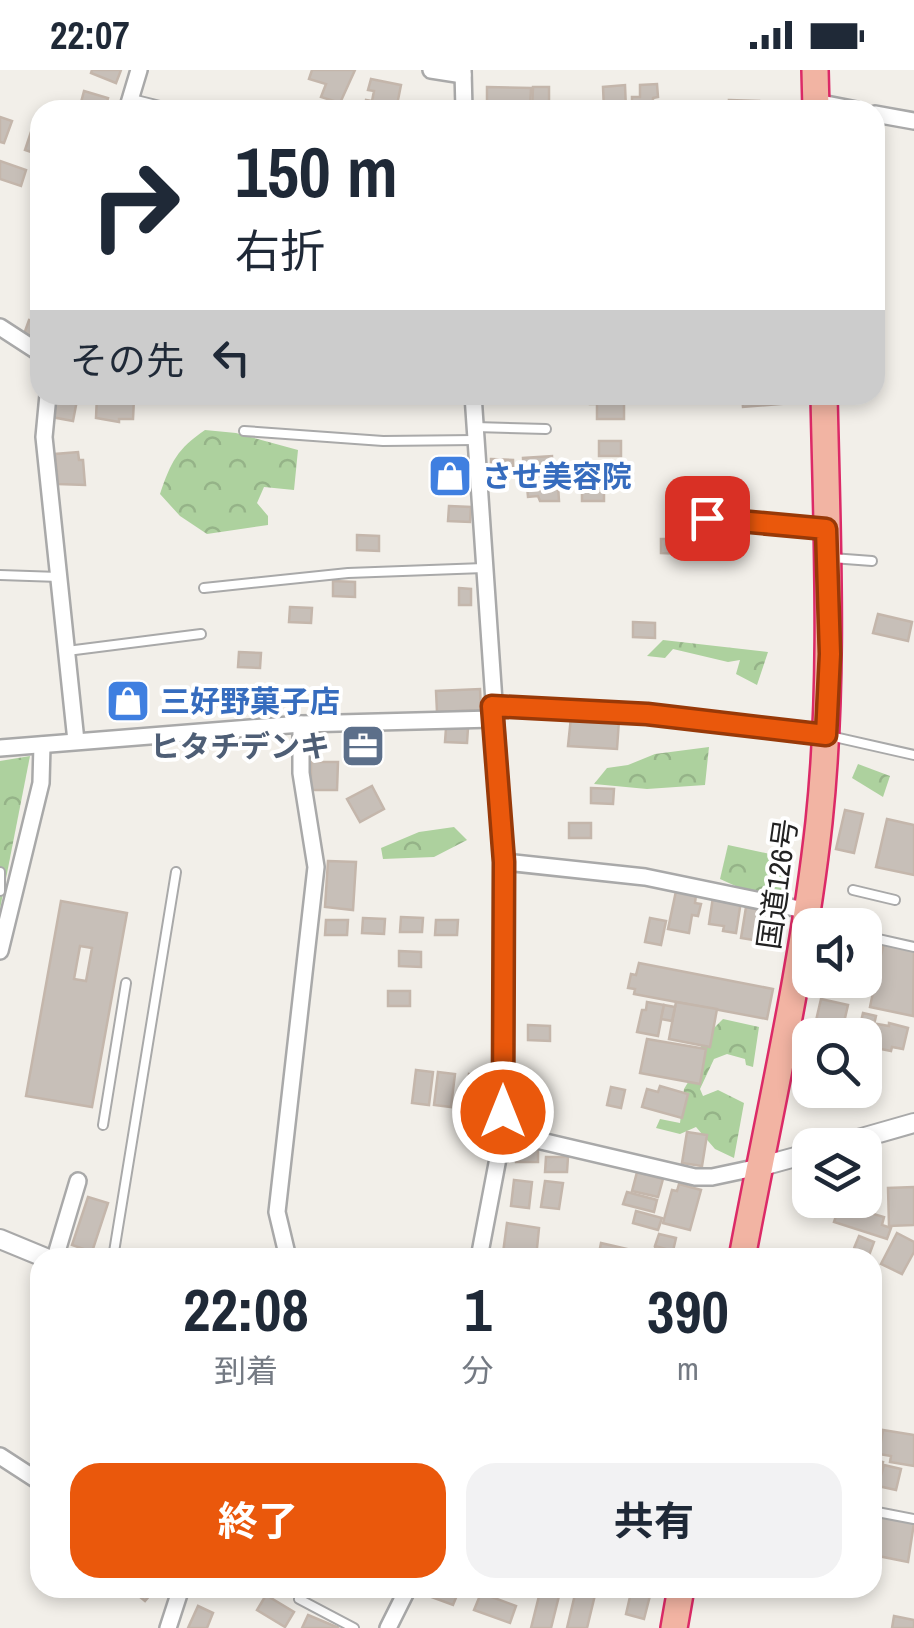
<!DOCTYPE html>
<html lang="ja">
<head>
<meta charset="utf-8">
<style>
  :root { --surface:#fff; --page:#f2f2f3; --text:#1f2937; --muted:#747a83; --accent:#ea580c }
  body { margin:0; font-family:"Archivo Narrow","Noto Sans JP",sans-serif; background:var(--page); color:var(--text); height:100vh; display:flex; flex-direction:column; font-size:38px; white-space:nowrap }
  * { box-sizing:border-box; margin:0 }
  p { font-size:32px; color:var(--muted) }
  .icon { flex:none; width:55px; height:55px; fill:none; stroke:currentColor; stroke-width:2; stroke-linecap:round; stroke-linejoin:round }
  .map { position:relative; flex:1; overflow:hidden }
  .details { position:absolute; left:30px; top:1178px; width:852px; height:350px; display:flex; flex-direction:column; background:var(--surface); border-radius:30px; box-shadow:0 5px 15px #0003 }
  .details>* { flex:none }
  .top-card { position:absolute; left:30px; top:30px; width:855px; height:305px; border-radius:30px; box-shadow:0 5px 15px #0003; background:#fff; color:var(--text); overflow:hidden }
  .fabs { position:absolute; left:792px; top:838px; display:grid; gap:20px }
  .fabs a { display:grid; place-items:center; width:90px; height:90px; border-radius:20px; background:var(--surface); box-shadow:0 5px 15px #0003; font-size:50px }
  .pin { position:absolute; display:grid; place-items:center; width:85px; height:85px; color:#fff; margin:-42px; border-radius:20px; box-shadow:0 5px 15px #0006 }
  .me { position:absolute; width:110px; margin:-55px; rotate:0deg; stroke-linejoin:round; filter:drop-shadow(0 0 8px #0008) }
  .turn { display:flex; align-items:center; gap:35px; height:210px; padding:0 40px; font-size:45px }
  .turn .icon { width:130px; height:130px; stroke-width:2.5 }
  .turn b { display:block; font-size:70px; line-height:85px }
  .then { display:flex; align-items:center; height:95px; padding:0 40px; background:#0003; gap:20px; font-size:38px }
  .eta { display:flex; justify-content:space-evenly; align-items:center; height:170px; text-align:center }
  .eta b { font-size:60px; font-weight:700; line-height:70px }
  .button { display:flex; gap:20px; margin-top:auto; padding:20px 40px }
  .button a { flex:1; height:115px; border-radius:30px; background:var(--accent); color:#fff; font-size:40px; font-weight:700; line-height:115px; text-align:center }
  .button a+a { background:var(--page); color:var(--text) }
  .status { display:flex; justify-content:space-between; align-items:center; height:70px; padding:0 50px; background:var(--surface); direction:ltr }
  .status svg { height:28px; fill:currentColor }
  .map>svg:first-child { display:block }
  .forest { fill:url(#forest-crowns) }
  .building { fill:#c7bfb8; stroke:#c4b6ab; stroke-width:2.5; fill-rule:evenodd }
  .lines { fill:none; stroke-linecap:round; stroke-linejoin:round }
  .service-casing { stroke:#a9a9a9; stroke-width:12 }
  .minor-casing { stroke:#a9a9a9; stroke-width:20 }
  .tertiary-casing { stroke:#a9a9a9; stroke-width:22 }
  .trunk-casing { stroke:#dc2a67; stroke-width:30 }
  .service { stroke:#fff; stroke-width:8 }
  .minor { stroke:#fff; stroke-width:15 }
  .tertiary { stroke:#fff; stroke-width:18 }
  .trunk { stroke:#f2b4a3; stroke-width:25 }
  .route-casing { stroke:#983908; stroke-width:25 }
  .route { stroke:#ea580c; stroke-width:18 }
  .labels { text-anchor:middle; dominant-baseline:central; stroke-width:8; stroke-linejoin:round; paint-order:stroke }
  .shop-label { font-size:30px; font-weight:bold; fill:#366cbe; stroke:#fff; text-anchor:start }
  .service-label { font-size:30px; font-weight:bold; fill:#4e5e75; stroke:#fff; text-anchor:end }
  .street-label { font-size:30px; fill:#222; stroke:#fff }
</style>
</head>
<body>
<div class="status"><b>22:07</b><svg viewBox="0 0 49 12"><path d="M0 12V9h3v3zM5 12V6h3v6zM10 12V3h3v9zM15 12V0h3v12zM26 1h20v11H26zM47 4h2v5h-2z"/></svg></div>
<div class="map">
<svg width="914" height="1558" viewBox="0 0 914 1558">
  <defs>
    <pattern id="forest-crowns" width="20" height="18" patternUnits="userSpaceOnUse" patternTransform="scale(2.5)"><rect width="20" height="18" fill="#add19e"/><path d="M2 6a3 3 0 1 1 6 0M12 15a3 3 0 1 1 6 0" fill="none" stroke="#95b388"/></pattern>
  </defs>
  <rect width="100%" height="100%" fill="#f2efe9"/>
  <g class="forest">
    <path d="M 205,360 L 236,363 L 298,380 L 294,420 L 264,417 L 257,433 L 268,446 L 268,455 L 207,464 L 180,446 L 160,424 C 171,392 177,379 205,360 Z"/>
    <polygon points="663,570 768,582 757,615 736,604 740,590 728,592 673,579 665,588 647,586"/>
    <polygon points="709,677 705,715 647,719 594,714 607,698 628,695 655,684"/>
    <polygon points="30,686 0,839 0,691"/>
    <polygon points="858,694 890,706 883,727 852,708"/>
    <polygon points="454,757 467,770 434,787 383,789 381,778 419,762"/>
    <polygon points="728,775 794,789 788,826 740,818 720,809"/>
    <polygon points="723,949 759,957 753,997 746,995 745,989 727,984 714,989 700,1019 703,1026 718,1020 744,1033 734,1088 715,1079 696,1057 680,1064 656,1058 660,1049 680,1053 684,1019 693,1004 703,969"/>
  </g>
  <g class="building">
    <polygon points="92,0 121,0 116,13 91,3"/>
    <polygon points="312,0 355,0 340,33 321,27 326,14 309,9"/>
    <polygon points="371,9 401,15 396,40 364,40 366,30 372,31 374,21 368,20"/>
    <polygon points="657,14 658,27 653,28 653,40 632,40 632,27 640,27 640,15"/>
    <polygon points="625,15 626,40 604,40 603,17"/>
    <polygon points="487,17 531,18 530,40 487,39"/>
    <polygon points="533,17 549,17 549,40 532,40"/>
    <polygon points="84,21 108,28 105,40 79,40"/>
    <polygon points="729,30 759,31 758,40 730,40"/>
    <polygon points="0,47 12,51 4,73 0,72"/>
    <polygon points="32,59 40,62 40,85 25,80"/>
    <polygon points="0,91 26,100 21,116 0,109"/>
    <polygon points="29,250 40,254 38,269 24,264"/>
    <polygon points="56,325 78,325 73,351 51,347"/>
    <polygon points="97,325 134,329 133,349 119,349 119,352 96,348"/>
    <polygon points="590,325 624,325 624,349 597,349 597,334 590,334"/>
    <polygon points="742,325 791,325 791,333 743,337"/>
    <rect x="599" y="371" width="22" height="15"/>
    <polygon points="78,382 79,390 83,390 85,415 58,414 55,384"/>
    <polygon points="552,386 553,405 524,407 523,388"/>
    <polygon points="491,389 513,390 513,405 491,404"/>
    <polygon points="558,415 559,431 540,431 538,426 528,427 527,416"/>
    <rect x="582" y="416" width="22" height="15"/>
    <polygon points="449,436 471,437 470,452 448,451"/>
    <polygon points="357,465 379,466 379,481 357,480"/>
    <polygon points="661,469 683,469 683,484 661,483"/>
    <polygon points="333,511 355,512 355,527 333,526"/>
    <polygon points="459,518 471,519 471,535 459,535"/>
    <polygon points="290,537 312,538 311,553 289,552"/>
    <polygon points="878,544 912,552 908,571 873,563"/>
    <polygon points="633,552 655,553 655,568 633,567"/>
    <polygon points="239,582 261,583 260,598 238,597"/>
    <polygon points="480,619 481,640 437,642 436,621"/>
    <polygon points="571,647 619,650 617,679 568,676"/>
    <polygon points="446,658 468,658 467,673 445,672"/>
    <polygon points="311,692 338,692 337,720 311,720"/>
    <polygon points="372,716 384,739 360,752 347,729"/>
    <polygon points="591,718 614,719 613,734 591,733"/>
    <polygon points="845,740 863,744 854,783 836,779"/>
    <polygon points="887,749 914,755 914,805 876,797"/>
    <rect x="569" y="753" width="22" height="15"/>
    <polygon points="328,791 356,792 353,840 325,837"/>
    <polygon points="676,821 696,825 695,833 701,834 698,846 692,845 689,863 668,859"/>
    <polygon points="713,827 741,831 736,863 723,861 724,856 709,854"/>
    <path d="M 61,831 L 127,843 L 92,1037 L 26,1026 ZM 80,876 L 92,878 L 86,911 L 74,909 Z"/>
    <polygon points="746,837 765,841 760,871 741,868"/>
    <polygon points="401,847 423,848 422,862 400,862"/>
    <polygon points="363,848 385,849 384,864 362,863"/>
    <polygon points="650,848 666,851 661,875 645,872"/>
    <polygon points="326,850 348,850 347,865 325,865"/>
    <polygon points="436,850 458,850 457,865 435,865"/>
    <polygon points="884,873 914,880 913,946 870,937 875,913 864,910 867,895 878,898"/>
    <polygon points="399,881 421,882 421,897 399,896"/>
    <polygon points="639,893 773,919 767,949 634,924 635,919 628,918 631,904 636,905"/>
    <rect x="388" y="921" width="22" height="15"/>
    <polygon points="821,929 848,935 842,961 815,955"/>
    <polygon points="647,932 664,935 658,966 637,962 642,940 646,940"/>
    <polygon points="676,932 717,939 710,977 669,969"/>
    <polygon points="664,935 675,937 672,951 661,949"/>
    <polygon points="863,943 876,946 871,967 858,964"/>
    <polygon points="889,953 908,958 903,979 892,977 891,981 871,977 877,954 889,956"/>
    <polygon points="528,955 550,956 550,971 528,970"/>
    <polygon points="647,969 706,979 700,1014 640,1003"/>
    <polygon points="416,1000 433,1002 429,1035 412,1033"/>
    <polygon points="438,1002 455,1004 451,1037 434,1035"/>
    <polygon points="469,1004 486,1006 482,1039 465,1037"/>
    <polygon points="660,1016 688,1024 682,1048 642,1037 647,1019 658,1022"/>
    <polygon points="611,1017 625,1020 621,1038 607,1035"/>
    <polygon points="687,1062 707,1065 702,1096 682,1093"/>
    <polygon points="516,1077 538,1078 538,1092 516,1092"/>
    <polygon points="546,1087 568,1087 567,1102 545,1102"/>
    <polygon points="637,1102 663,1109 658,1127 632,1121"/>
    <polygon points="514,1110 532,1112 529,1138 511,1136"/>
    <polygon points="545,1111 563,1113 559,1139 541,1137"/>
    <polygon points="679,1114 701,1120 690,1160 663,1153 672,1120 677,1121"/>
    <polygon points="914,1117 914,1155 889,1156 888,1118"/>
    <polygon points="627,1122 657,1130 654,1142 623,1134"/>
    <polygon points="88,1127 108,1133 92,1182 72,1175"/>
    <polygon points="840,1134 884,1147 882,1155 891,1158 887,1169 834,1152"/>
    <polygon points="636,1141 662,1148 658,1160 633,1153"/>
    <polygon points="507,1153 539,1158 536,1188 503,1183"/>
    <polygon points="897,1163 914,1172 914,1182 902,1204 881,1194"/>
    <polygon points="659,1164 676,1168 673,1181 655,1176"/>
    <polygon points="859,1166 874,1172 868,1188 850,1188"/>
    <polygon points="601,1173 653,1185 655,1178 688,1186 598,1188"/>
    <polygon points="883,1360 914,1365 914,1396 890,1392 891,1386 879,1384"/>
    <polygon points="872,1389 883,1392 876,1415 872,1414"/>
    <polygon points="884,1395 901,1399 896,1420 878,1416"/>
    <polygon points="880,1446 914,1453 908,1492 873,1485"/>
    <polygon points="129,1518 156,1518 145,1531"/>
    <polygon points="420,1518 460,1518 453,1535 418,1522"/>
    <polygon points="541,1518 561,1518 551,1558 531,1558"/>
    <polygon points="632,1518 652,1518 644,1549 626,1544"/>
    <polygon points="576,1520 595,1525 587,1558 567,1558"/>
    <polygon points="481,1523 516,1536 510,1553 474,1540"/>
    <polygon points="266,1525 294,1542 285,1557 257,1540"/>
    <polygon points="198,1536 213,1543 207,1558 188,1558"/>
    <polygon points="308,1545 339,1558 302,1558"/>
    <polygon points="894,1546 914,1550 914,1558 892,1558"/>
  </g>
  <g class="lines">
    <defs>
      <g id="service">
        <polyline points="132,29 176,40"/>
        <polyline points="181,325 205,328"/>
        <polyline points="475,357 546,359"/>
        <polyline points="244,361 383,371 475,370"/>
        <polyline points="707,448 822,459"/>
        <polyline points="832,488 872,491"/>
        <polyline points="0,505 59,507"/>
        <polyline points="204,518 348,503 484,498"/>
        <polyline points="67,581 201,564"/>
        <polyline points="830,666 914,685"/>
        <polyline points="0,802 0,821"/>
        <polyline points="853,820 895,830"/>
        <polyline points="865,866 914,877"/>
        <polyline points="103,1055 126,913"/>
        <polyline points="113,1188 176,802"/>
        <polyline points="872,1441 914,1449"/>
        <polyline points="299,1529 354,1558"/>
      </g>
      <g id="minor">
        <polyline points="431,0 463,5"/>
        <polyline points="463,0 464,40"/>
        <polyline points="816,32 857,40"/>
        <polyline points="127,40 139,0"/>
        <polyline points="875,44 914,51"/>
        <polyline points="0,257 40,283"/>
        <polyline points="48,325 44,367 76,671"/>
        <polyline points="473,325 505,792 503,1062 479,1188"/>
        <polyline points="492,636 647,644 826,665"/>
        <polyline points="0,678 301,654 493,649"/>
        <polyline points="505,792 645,807 809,841"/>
        <polyline points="0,881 41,713 42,675"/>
        <polyline points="503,1062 695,1107 712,1107 759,1097"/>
        <polyline points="55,1188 78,1111"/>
        <polyline points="288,1188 277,1142 316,797 301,703 301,654"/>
        <polyline points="0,1386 40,1412"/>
        <polyline points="168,1558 181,1518"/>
        <polyline points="388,1558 408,1518"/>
      </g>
      <g id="tertiary">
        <polyline points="837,1075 914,1053"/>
        <polyline points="759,1097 810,1083"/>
        <polyline points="0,1169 46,1188"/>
      </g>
      <g id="trunk">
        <polyline points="815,0 816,40"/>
        <path d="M 742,1188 C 769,1043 803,898 819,752 C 834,610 827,467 824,325"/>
        <polyline points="674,1558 681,1518"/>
      </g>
    </defs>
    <use href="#service" class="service-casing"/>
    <use href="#minor" class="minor-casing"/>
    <use href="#tertiary" class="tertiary-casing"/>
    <use href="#trunk" class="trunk-casing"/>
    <use href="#service" class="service"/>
    <use href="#minor" class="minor"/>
    <use href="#tertiary" class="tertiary"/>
    <use href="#trunk" class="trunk"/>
  </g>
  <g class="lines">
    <defs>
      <polyline id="route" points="503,1042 504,792 492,636 647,644 826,665 830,584 826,459 707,448"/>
    </defs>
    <use href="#route" class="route-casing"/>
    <use href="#route" class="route"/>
  </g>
  <defs>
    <symbol id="shop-square" viewBox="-11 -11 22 22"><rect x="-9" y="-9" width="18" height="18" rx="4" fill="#3f7fe0" stroke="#fff"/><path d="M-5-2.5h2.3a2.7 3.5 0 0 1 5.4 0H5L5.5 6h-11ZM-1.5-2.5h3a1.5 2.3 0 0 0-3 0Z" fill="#fff"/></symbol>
    <symbol id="office-square" viewBox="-11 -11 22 22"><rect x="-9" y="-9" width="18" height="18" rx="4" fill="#5c6f8a" stroke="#fff"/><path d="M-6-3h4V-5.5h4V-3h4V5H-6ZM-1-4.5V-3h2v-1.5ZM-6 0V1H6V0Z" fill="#fff"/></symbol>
  </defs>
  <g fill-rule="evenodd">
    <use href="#shop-square" x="425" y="381" width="50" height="50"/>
    <use href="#shop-square" x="103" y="606" width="50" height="50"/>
    <use href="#office-square" x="338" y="651" width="50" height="50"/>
  </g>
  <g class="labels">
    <g class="shop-label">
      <text x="482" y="406">させ美容院</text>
      <text x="160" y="631">三好野菓子店</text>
    </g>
    <g class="service-label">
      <text x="330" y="676">ヒタチデンキ</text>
    </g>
    <g class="street-label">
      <text transform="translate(777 814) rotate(-82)">国道126号</text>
    </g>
  </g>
</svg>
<div class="fabs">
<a><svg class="icon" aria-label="sound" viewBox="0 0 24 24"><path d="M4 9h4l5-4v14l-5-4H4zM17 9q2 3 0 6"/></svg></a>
<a><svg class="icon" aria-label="search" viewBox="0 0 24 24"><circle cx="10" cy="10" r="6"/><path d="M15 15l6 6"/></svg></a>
<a><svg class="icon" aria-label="layers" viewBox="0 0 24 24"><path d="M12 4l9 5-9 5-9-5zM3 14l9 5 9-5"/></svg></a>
</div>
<div class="pin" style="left:707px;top:448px;background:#d93025"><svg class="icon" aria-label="arrive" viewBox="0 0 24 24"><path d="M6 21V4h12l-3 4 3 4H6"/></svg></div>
<svg class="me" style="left:503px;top:1042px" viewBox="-20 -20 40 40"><circle r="17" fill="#ea580c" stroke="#fff" stroke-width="3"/><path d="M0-11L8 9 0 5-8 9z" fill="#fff"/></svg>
<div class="top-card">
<div class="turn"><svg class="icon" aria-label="right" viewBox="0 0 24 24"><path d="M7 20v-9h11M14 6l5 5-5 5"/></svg><div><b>150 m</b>右折</div></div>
<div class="then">その先<svg class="icon" aria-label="left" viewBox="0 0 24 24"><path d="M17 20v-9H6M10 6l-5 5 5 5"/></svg></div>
</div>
<section class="details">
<div class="eta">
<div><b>22:08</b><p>到着</p></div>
<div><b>1</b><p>分</p></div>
<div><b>390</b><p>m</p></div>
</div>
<div class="button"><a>終了</a><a>共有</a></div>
</section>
</div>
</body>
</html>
